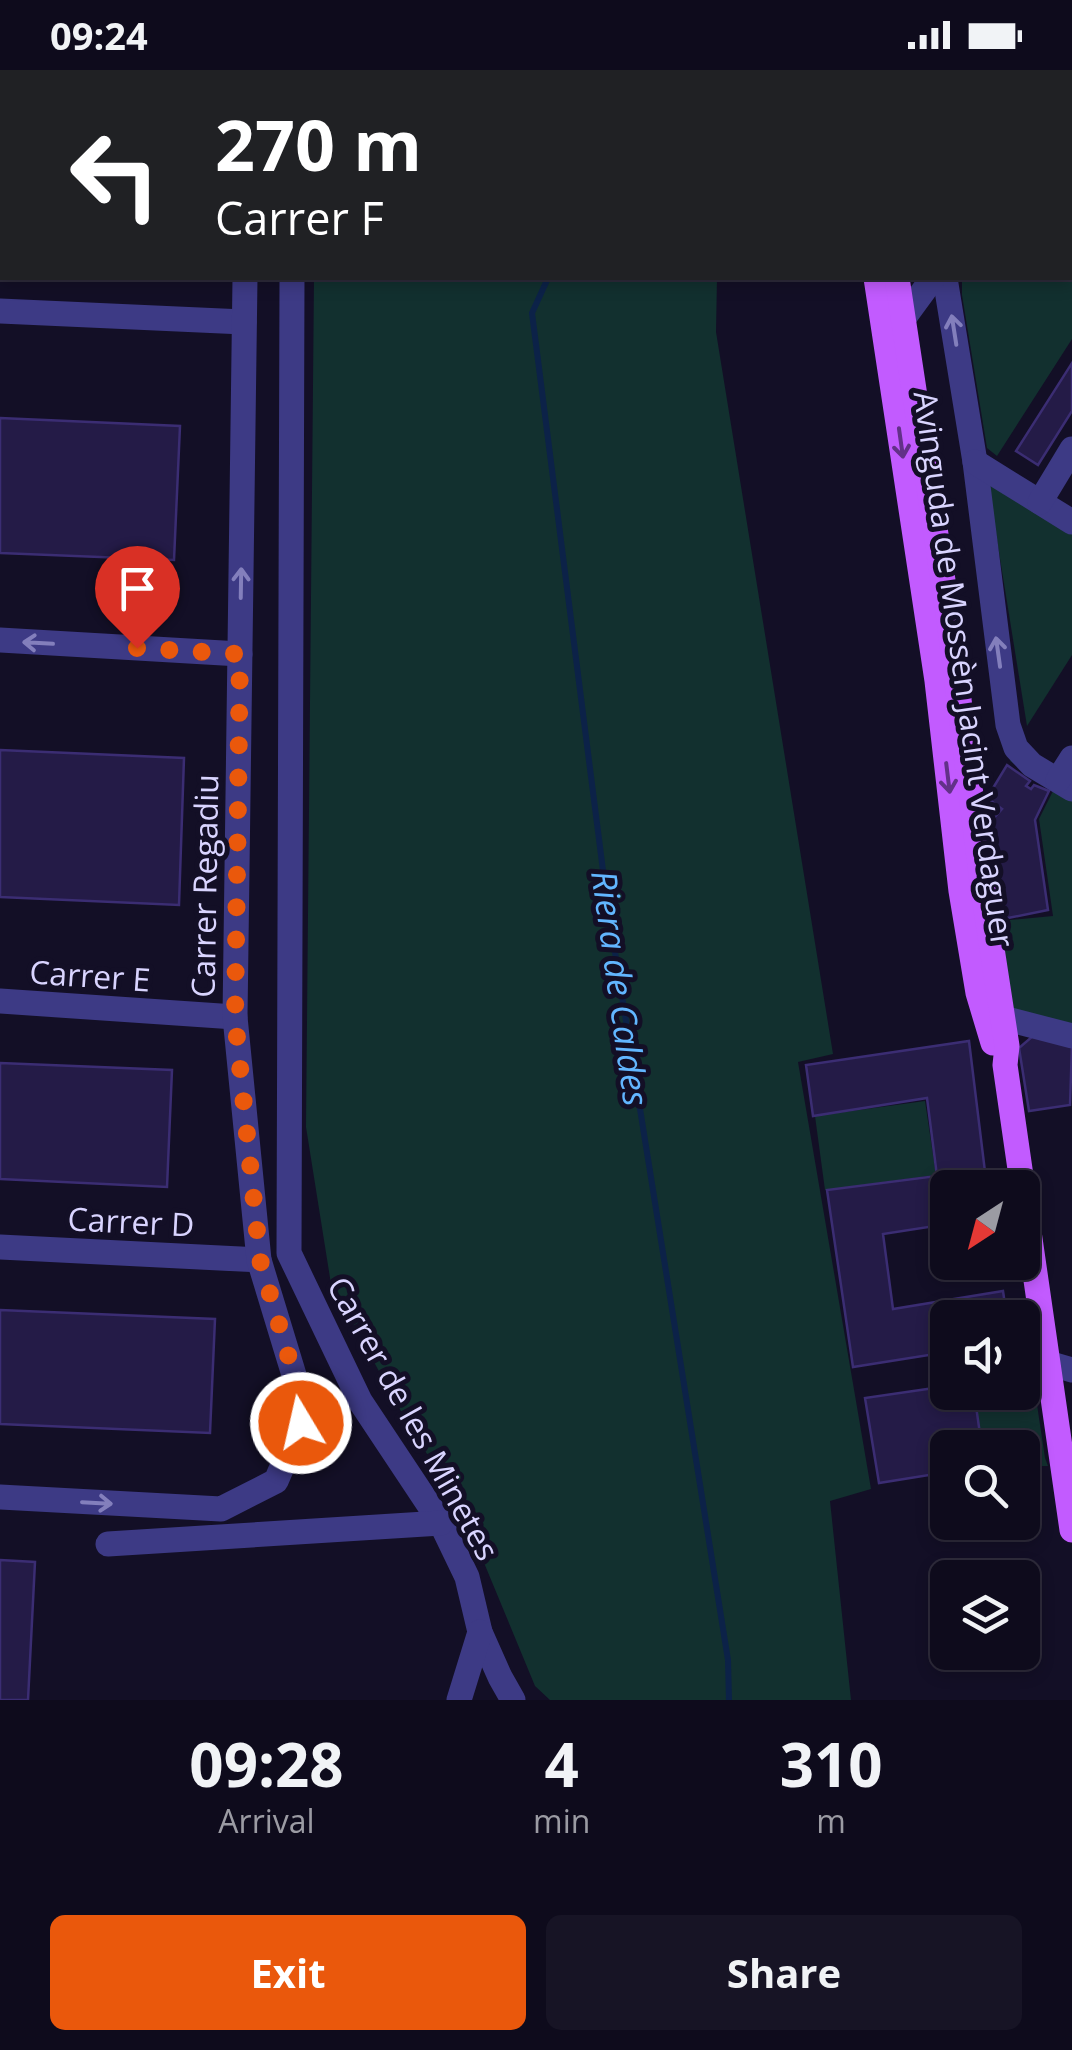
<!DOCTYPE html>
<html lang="en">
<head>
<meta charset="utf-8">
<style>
  :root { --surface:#0e0b1c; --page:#171425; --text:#f1f3f6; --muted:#9b9ba3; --line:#2e2b3b; --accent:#ea580c }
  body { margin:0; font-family:"Open Sans",sans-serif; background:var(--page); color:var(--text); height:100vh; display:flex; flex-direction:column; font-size:38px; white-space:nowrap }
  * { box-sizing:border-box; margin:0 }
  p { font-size:32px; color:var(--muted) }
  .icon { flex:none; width:55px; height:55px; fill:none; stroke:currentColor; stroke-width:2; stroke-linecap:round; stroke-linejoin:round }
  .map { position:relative; height:1630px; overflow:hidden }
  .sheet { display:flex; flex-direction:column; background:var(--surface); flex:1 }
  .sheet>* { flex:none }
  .banner { position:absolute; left:0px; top:0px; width:1072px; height:210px; box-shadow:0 5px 15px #0003,0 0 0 2px var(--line); background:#202124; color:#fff; overflow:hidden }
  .needle { width:65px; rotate:216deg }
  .fabs { position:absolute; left:930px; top:1100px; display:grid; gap:20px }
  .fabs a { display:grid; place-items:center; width:110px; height:110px; border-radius:15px; background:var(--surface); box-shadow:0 5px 15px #0003,0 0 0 2px var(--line); font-size:50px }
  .pin { position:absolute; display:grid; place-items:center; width:85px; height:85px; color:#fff; margin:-102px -42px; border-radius:50% 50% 50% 0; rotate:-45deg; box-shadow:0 0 10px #0007 }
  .pin .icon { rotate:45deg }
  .me { position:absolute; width:110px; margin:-55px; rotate:351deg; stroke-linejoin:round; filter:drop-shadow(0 0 8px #0008) }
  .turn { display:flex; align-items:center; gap:35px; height:210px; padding:0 50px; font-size:45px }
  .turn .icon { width:130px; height:130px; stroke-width:2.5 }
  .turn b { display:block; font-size:70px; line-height:85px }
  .eta { display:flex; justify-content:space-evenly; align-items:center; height:170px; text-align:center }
  .eta b { font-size:60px; font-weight:700; line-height:70px }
  .button { display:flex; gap:20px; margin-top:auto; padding:20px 50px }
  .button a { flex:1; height:115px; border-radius:15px; background:var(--accent); color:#fff; font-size:40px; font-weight:700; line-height:115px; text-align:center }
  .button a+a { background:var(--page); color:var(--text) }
  .status { display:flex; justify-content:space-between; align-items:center; height:70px; padding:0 50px; background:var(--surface); direction:ltr }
  .status svg { height:28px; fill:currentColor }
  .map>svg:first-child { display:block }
  .green { fill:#12302f }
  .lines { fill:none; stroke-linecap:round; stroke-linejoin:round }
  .stream { stroke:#0c2248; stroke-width:6 }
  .building { fill:#241b47; stroke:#3b2d73; stroke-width:2.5 }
  .minor { stroke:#3d3a85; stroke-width:25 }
  .major { stroke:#c25bff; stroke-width:25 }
  .oneway { stroke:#837fbc }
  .oneway2 { stroke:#623188 }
  .route { stroke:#ea580c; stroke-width:18; stroke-dasharray:0 32.4 }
  .labels { text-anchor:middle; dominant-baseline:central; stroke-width:10; stroke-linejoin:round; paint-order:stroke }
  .street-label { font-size:32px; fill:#d9d4ff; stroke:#130f26 }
  .water-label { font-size:35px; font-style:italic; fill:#62b6ff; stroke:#130f26 }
</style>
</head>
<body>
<div class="status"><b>09:24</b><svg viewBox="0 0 49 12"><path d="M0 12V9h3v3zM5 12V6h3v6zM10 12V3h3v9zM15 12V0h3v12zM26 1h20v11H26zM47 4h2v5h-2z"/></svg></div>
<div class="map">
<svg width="1072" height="1630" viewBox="0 0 1072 1630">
  <rect width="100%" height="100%" fill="#130f26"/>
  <g class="green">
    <rect x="316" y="0" width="405" height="2"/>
    <polygon points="1070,200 1072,201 1072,269 997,386 987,378 962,225 962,208 1070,208"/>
    <polygon points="314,208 717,208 716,262 833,984 798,992 871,1419 830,1431 851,1630 550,1630 535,1616 458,1430 413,1363 331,1214 306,1057"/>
    <polygon points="988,414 1072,464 1072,585 1027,656"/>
    <polygon points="1012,687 1072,725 1072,954 1013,939 999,851 1053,846 1039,749 1053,721 1010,691"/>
    <polygon points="925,1031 936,1105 825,1120 815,1046"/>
    <polygon points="1030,1288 1045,1388 1048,1396 1023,1396 1022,1378 982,1377 974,1323 1022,1322 1023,1291"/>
  </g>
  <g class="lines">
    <g class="stream">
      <polyline points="613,2 613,0"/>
      <polyline points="548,208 532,243 607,832 728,1590 729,1630"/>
    </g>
  </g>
  <g class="building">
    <polygon points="0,0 144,0 191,2 2,2 2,184 0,184"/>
    <polygon points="1072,293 1072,341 1038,395 1016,381"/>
    <polygon points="0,348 180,356 174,490 0,483"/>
    <polygon points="0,680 184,688 179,835 0,827"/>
    <polygon points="1007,695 1030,711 1026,716 1031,719 1034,715 1049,721 1035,750 1048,840 1003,849 993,749 1002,739 987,728"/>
    <polygon points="1034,965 1072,974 1070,1035 1029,1041 1019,978"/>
    <polygon points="969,971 987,1118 948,1118 948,1154 883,1164 893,1239 1003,1221 1007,1248 948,1248 948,1282 853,1297 827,1120 937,1106 927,1028 813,1046 806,995"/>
    <polygon points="0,993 172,1000 167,1117 0,1109"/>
    <polygon points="0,1240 215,1249 210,1363 0,1354"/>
    <polygon points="948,1316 948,1322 950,1322 951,1327 961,1324 961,1322 974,1322 982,1378 948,1378 948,1402 879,1413 865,1328"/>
    <polygon points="0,1490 35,1492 28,1630 0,1630"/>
  </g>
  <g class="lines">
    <g class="minor">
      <polyline points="905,0 907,2"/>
      <polyline points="250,2 250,0"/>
      <polyline points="293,2 293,0"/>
      <polyline points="1070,172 1072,174"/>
      <polyline points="292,208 289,1183 360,1331 441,1453 467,1507 480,1562 500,1607 513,1630"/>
      <polyline points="945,208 975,392 1008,655 1016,678 1032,695 1072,719"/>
      <polyline points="0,241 244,252"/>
      <polyline points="903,249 933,208"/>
      <polyline points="975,392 1072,452"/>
      <polyline points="1040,432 1072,379"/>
      <polyline points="0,570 240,584"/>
      <polyline points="1058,710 1072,688"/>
      <polyline points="0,931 235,947"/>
      <polyline points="1003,948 1072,966"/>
      <polyline points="0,1177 259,1190"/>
      <polyline points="1048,1293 1072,1300"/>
      <polyline points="0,1427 221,1439 276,1411 301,1353 294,1305 259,1190 235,947 245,208"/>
      <polyline points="108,1474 441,1453"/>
      <polyline points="459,1630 480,1562"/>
    </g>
    <g class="major">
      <polyline points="862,0 862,2"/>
      <polyline points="879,0 879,2"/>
      <polyline points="876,208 937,611 961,821 978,923 993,973"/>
      <polyline points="897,208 949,550 983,820 1007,976 1005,995 1072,1460"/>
    </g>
  </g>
  <defs><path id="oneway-shaft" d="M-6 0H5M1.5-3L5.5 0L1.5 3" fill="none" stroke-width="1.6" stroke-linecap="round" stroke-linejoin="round" transform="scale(2.5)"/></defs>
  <g class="oneway">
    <use href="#oneway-shaft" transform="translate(954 260) rotate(-99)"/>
    <use href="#oneway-shaft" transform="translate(241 513) rotate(-89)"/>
    <use href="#oneway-shaft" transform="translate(38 573) rotate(-177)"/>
    <use href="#oneway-shaft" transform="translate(998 582) rotate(-98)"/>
    <use href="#oneway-shaft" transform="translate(97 1433) rotate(3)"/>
  </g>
  <g class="oneway2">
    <use href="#oneway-shaft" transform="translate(901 373) rotate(82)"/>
    <use href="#oneway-shaft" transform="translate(948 708) rotate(83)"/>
  </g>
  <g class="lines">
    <polyline class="route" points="137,578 240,584 235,948 260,1190 294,1305 301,1353"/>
  </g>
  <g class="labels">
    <g class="street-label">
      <text transform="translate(965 599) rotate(82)">Avinguda de Mossèn Jacint Verdaguer</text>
      <text transform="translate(204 816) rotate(-89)">Carrer Regadiu</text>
      <text transform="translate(90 905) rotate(4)">Carrer E</text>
      <text transform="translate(131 1151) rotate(3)">Carrer D</text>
      <text transform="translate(414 1348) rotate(61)">Carrer de les Minetes</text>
    </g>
    <g class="water-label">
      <text transform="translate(621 918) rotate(82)">Riera de Caldes</text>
    </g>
  </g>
</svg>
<div class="fabs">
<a><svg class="needle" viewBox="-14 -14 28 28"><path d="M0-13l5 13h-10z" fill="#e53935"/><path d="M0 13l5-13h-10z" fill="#9b9ba3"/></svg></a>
<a><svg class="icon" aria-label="sound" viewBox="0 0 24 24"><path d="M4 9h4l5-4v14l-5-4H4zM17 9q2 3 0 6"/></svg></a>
<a><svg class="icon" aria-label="search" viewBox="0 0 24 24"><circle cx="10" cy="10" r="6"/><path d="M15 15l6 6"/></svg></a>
<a><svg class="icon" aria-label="layers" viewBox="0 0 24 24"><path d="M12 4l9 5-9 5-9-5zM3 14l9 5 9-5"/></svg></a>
</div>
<div class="pin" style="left:137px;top:578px;background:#d93025"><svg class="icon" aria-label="arrive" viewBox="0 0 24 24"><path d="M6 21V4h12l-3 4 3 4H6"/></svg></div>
<svg class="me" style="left:301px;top:1353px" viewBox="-20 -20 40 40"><circle r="17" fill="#ea580c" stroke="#fff" stroke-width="3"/><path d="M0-11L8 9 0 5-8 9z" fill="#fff"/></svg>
<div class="banner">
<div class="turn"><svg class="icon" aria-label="left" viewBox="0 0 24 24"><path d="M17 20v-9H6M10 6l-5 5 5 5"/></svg><div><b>270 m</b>Carrer F</div></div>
</div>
</div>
<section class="sheet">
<div class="eta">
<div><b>09:28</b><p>Arrival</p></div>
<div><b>4</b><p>min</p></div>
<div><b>310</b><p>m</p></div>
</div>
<div class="button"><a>Exit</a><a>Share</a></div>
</section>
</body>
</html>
